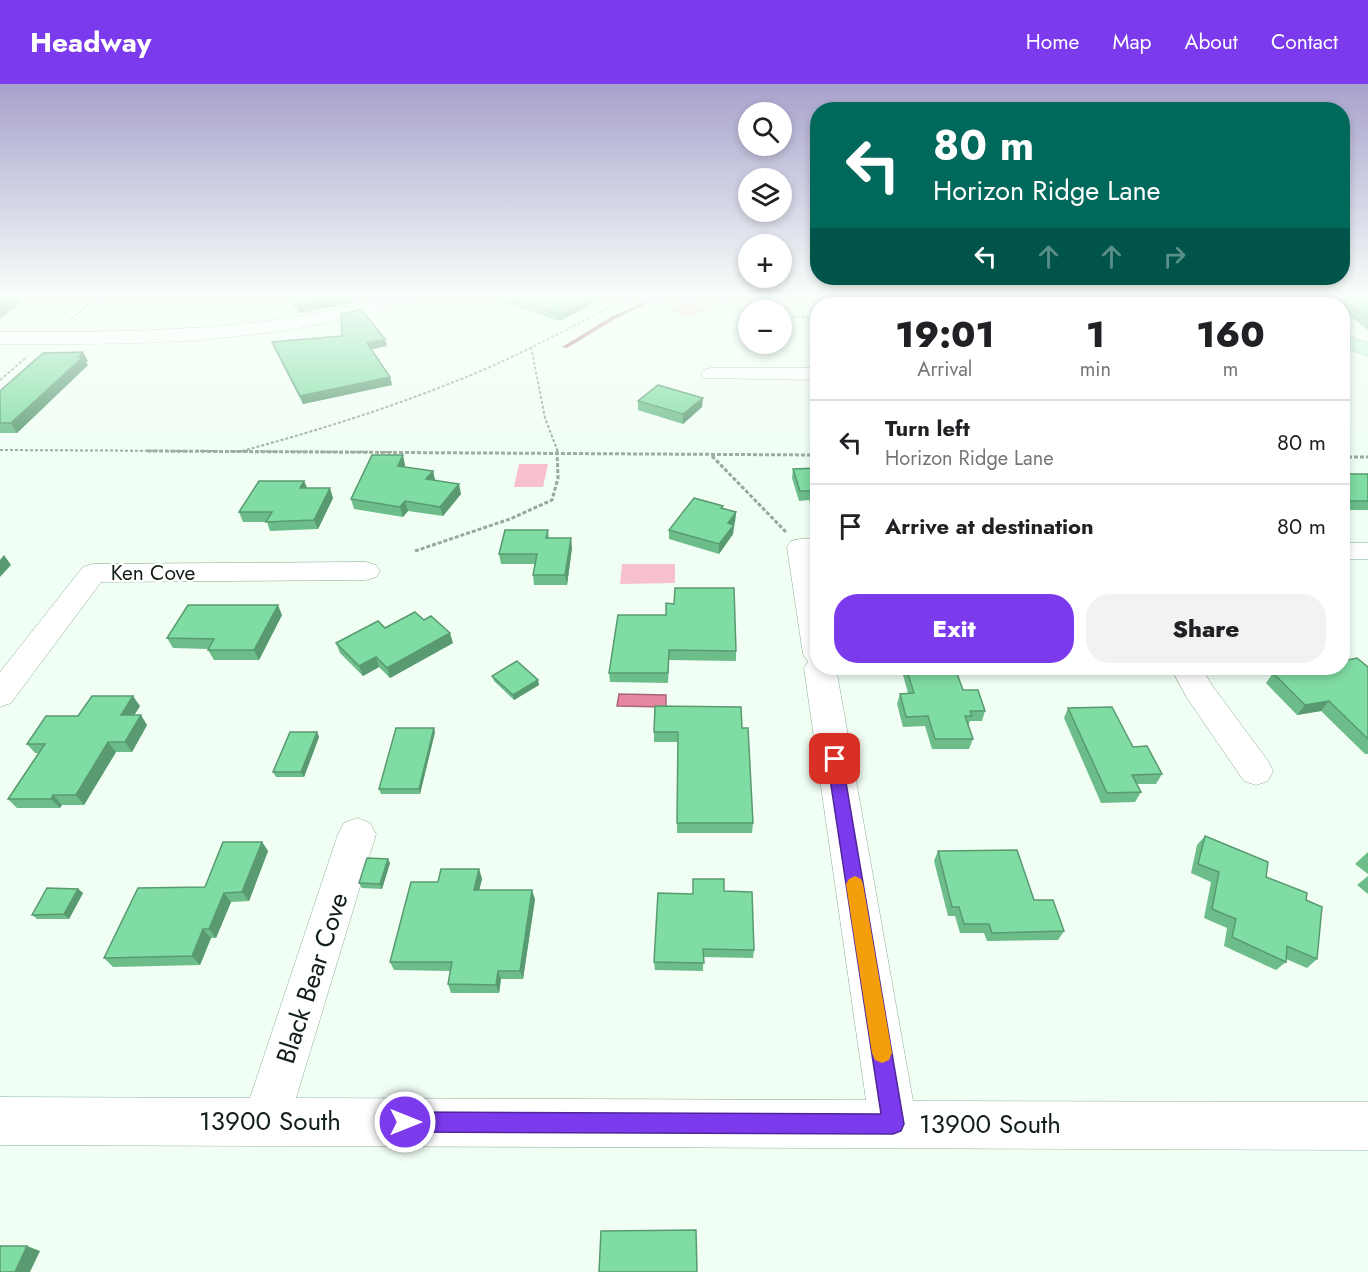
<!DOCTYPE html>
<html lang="en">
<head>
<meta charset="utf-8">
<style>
  :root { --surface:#fff; --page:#f2f2f2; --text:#202124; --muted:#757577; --line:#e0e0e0; --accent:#7c3aed }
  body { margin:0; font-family:Jost,sans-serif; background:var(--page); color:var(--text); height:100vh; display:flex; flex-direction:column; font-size:22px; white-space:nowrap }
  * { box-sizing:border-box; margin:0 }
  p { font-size:20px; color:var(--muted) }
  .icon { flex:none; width:33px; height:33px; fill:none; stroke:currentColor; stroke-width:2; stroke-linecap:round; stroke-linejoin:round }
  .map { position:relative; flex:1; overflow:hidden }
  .details { position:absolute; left:810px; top:213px; width:540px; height:378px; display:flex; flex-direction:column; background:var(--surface); border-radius:24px; box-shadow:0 3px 9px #0003 }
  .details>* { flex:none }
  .hud { position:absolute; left:810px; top:18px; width:540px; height:183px; border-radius:24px; box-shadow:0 3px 9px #0003; background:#00695c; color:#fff; overflow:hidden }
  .buttons { position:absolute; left:738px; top:18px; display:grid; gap:12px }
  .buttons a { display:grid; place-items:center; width:54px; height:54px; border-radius:50%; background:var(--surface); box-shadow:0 3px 9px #0003; font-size:30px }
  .pin { position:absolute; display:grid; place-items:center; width:51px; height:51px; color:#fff; margin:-26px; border-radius:12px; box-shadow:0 3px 9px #0006 }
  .me { position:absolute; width:66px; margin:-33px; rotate:90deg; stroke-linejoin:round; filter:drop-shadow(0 0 4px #0008) }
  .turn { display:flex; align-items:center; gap:21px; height:126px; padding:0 24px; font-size:27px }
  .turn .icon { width:78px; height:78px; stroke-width:2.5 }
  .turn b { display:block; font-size:42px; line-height:51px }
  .lanes { display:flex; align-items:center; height:57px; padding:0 24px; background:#0003; justify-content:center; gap:30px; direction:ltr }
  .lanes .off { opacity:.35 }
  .eta { display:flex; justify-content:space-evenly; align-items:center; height:102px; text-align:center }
  .eta b { font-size:36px; font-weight:800; line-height:42px }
  .cta { display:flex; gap:12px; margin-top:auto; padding:12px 24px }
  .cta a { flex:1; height:69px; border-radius:24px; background:var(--accent); color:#fff; font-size:24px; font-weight:800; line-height:69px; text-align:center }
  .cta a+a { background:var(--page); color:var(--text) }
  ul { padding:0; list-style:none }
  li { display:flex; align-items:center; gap:18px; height:84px; padding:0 24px; border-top:2px solid var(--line) }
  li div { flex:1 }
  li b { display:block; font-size:22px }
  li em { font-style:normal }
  header { display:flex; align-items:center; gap:36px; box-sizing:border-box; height:84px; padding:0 30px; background:var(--accent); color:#fff }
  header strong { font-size:28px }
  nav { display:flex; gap:33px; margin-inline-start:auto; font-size:21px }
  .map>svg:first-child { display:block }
  .green { fill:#f6c0cd }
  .water { fill:#e786a2; stroke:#a76778; stroke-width:1.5 }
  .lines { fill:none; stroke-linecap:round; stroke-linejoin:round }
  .stream { fill:#a76778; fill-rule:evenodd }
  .street-casing { stroke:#8eaf98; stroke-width:1 }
  .secondary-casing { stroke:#8eaf98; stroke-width:1 }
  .path-far1 { stroke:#99a79d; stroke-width:2; stroke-dasharray:3 2; stroke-linecap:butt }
  .path { stroke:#99a79d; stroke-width:3; stroke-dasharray:4 2; stroke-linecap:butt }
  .street { fill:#fff; fill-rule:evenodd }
  .secondary { fill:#c9f3dc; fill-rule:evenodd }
  .wall { fill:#6dbd8b }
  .shaded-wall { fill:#599a71 }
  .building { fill:#7fdca2; stroke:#599a71; stroke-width:1.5 }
  .route { fill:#7c3aed; stroke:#51269a; stroke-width:1.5 }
  .slow { fill:#f59e0b }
  .labels { text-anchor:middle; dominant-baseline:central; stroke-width:4.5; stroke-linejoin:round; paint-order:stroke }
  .street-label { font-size:21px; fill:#121f16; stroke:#fff }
  .near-street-label { font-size:26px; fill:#121f16; stroke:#fff }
</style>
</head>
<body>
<header>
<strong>Headway</strong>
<nav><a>Home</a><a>Map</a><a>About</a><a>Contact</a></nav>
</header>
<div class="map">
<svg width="1368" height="1188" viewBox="0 0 1368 1188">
  <rect width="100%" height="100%" fill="#f0fef4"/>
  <g class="green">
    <polygon points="1239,213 1305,213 1314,220 1265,220"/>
    <polygon points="689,217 708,225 688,234 669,225"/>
    <polygon points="519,380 548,380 543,403 514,403"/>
    <polygon points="622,480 675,480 675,499 620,500"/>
  </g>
  <polygon class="water" points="619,610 666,611 666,623 617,622"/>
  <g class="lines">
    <polygon class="stream" points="655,213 660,213 615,235 567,264 562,263 611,233"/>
    <defs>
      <g id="street">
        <path d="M 389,213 L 417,213 L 414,217 C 362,231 311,244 257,250 C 172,261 86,260 0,260 L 0,248 C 131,248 262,248 389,213 Z"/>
        <polygon points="828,213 846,213 844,220 826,220"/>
        <polygon points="1117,213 1139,213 1129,220 1108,220"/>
        <polygon points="711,284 818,284 818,296 704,294 701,290 704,286"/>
        <polygon points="800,455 818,455 818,471 815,471 818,485 818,584 836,584 913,1017 1368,1018 1368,1066 0,1061 0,1013 250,1014 338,750 344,739 357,734 370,739 376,750 296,1014 866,1016 804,584 808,578 803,570 787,463 791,457"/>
        <rect x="1342" y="459" width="26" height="16"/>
        <polygon points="366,478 376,481 380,487 376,493 366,496 101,498 11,619 0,623 0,588 83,483 93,480"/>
        <polygon points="1171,584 1202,584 1211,600 1268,677 1273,687 1268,697 1256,701 1244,697 1187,614"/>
      </g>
      <g id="secondary">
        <polygon points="1211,213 1241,213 1254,216 1256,220 1227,220 1213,217"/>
        <polygon points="1342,249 1368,259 1368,272 1342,263"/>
      </g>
    </defs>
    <use href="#street" class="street-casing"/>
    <use href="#secondary" class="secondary-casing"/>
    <g class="path-far1">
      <polyline points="701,213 748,228"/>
      <polyline points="682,218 695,213"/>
      <polyline points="782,232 818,234"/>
      <polyline points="71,235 97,213"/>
      <polyline points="531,263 545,334 558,368"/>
      <polyline points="0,296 27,273"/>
      <polyline points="0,366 392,368"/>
      <path d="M 242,367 C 324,345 405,319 483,286 C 533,264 581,238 630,213"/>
    </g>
    <g class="path">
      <polyline points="147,367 818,371"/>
      <polyline points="712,372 786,448"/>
      <polyline points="1342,373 1368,373"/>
      <polyline points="415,467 510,435 552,416 558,394 557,367"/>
    </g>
    <use href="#street" class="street"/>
    <use href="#secondary" class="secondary"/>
  </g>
  <g class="wall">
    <polygon points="287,213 351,213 353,219 299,229"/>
    <polygon points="487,213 606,213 560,237"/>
    <polygon points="872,213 904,213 908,220 872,220"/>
    <polygon points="1337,213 1368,213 1368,246 1342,226 1342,220 1338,220 1341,215"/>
    <polygon points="272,258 387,262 371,265 390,293 392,301 303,320 275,266"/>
    <polygon points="88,277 86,278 88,281 17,349 0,349 0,307"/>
    <polygon points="638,317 702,323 683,340 638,326"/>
    <polygon points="405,381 404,383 433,387 435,396 461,410 443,432 408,427 403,433 354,425 351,415"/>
    <polygon points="818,384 818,420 810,419 809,416 799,417 792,394 793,385"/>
    <rect x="1342" y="390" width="26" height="36"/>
    <polygon points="304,397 307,404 333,414 318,445 270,447 267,438 243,438 239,428"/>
    <polygon points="723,422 723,425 736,428 735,438 734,441 733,450 719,470 669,455 669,446"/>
    <polygon points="548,446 549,454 572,464 567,501 534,501 533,491 535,480 501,480 499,470"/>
    <polygon points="282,531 259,576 214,576 208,566 209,565 173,564 167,554"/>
    <polygon points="618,531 736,567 736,577 669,576 668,599 610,598 609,589"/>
    <polygon points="424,536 453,559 390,594 379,583 363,592 340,569 336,559 385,544"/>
    <polygon points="1368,583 1368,670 1365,670 1321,627 1297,631 1266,599 1273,589"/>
    <polygon points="901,584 955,584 963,606 985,627 982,637 970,637 968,642 973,655 969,665 932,665 925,642 903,643 897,620 900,610 908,609"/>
    <polygon points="492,592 539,601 514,616 494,597"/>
    <polygon points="140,622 134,631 147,641 132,668 116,668 84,721 62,721 60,724 17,724 8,715 38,669 35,669 27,660 78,632"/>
    <polygon points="1068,624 1133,663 1162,690 1156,700 1137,700 1141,708 1135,718 1101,719 1064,634"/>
    <polygon points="742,644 753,739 752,749 677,749 678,658 654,658 654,648"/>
    <polygon points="317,648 319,653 304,693 276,693 273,688"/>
    <polygon points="435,648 420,710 381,710 379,705"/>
    <polygon points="1205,752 1266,793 1306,816 1317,875 1307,884 1286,875 1286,878 1276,886 1224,862 1227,844 1204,834 1211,798 1191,789 1197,761"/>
    <polygon points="262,758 268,767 249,817 231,818 216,854 211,854 200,881 113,883 104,874 205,803"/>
    <polygon points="938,767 1034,816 1064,847 1058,856 987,857 984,849 960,849 955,832 948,832 934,777"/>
    <polygon points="1368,768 1368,790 1355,780"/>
    <polygon points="390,779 382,805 362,804 359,799"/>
    <polygon points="479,785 482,795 479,806 535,815 523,895 501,895 499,909 451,909 448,900 450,887 394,886 390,878 438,798"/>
    <polygon points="1368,792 1368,810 1357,801"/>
    <polygon points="78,805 83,809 69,835 37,835 32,831"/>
    <polygon points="724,807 754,866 753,874 703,873 703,887 655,886 654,878 693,810"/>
  </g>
  <g class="shaded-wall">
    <polygon points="6,213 17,213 21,219 0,235 0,217"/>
    <polygon points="342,213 351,213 353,219 299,229 296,221"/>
    <polygon points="593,213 606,213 560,237 560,230"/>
    <polygon points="385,255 387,262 369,266 367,259"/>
    <polygon points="83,268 88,277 86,278 88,281 17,349 11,339"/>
    <polygon points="390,293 392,301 303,320 300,312"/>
    <polygon points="703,314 702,323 683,340 683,330"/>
    <polygon points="403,371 405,381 401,392 398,382"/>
    <polygon points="433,387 435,397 426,395"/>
    <polygon points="304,397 308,406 300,404"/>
    <polygon points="459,400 461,410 443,432 440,423"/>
    <polygon points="330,404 333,414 318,445 314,436"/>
    <polygon points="405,417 408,427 403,433 400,423"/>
    <polygon points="736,428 735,438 728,449 728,439"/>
    <polygon points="734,441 733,450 719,470 719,460"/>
    <polygon points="571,454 572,464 567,501 565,491"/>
    <polygon points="4,471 11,481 0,493 0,476"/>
    <polygon points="278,521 282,531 259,576 254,566"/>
    <polygon points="450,549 453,559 390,594 387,584"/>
    <polygon points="376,573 379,583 363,592 359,582"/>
    <polygon points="538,596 539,601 514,616 513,611"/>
    <polygon points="133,612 140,622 128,641 121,631"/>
    <polygon points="1329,617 1321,627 1297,631 1305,621"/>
    <polygon points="141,631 147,641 132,668 125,658"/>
    <polygon points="434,644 435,648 420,710 419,705"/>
    <polygon points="317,648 319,653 304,693 301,688"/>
    <polygon points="108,658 116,668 84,721 76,711"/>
    <polygon points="53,711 62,721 60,724 51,715"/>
    <polygon points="262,758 268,767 249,817 242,808"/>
    <polygon points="388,775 390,779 382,805 380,800"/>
    <polygon points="479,785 482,795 477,815 474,806"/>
    <polygon points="78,805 83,809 69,835 64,830"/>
    <polygon points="532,806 535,815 523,895 520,887"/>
    <polygon points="224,809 231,818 216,854 209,845"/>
    <polygon points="203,845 211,854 200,881 192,872"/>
    <polygon points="498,887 501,895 499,909 496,901"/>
    <polygon points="27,1162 40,1167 30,1188 15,1188"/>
  </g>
  <g class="building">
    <polygon points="0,213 6,213 0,217"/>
    <polygon points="290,213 342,213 296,221"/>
    <polygon points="507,213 593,213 560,230"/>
    <polygon points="874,213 904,213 908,220 878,220"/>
    <polygon points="1352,213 1368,213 1368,234 1342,214 1354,214"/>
    <polygon points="361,225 385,255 367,259 390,293 300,312 272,258 342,252 341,230"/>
    <polygon points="83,268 79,273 83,273 11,339 0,339 0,307 43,269"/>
    <polygon points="658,301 703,314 683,330 638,317"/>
    <polygon points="372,371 403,371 398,382 433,387 426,395 459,400 440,423 405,417 400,423 351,415"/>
    <polygon points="818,384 818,410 811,409 810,407 800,407 793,385"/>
    <rect x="1342" y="390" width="26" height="27"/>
    <polygon points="259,397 304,397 300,404 330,404 314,436 266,438 272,428 239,428"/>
    <polygon points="694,414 723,422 721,424 736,428 728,439 734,441 719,460 669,446"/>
    <polygon points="505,446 548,446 546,454 571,454 565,491 533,491 537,470 499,470"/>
    <polygon points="675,504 734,504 736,567 669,566 668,589 609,589 618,531 666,531 666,519 674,520"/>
    <polygon points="188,521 278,521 254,566 208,566 214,555 167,554"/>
    <polygon points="415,528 424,536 431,532 450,549 387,584 376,573 359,582 336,559 378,537 385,544"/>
    <polygon points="1357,574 1368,583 1368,655 1329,617 1305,621 1273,589 1305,584 1342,584 1342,577"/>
    <polygon points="517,577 538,596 513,611 492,592"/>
    <polygon points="906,584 955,584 963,606 978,606 985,627 970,627 972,632 965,632 973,655 935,655 928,632 906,633 900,610 914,609"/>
    <polygon points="92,612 133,612 121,631 141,631 125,658 108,658 76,711 53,711 51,715 8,715 45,660 27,660 46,632 78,632"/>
    <polygon points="655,622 741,623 742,644 748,644 753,739 677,739 678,648 654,648"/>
    <polygon points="1112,623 1133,663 1147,662 1162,690 1132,691 1141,708 1107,709 1068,624"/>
    <polygon points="396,644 434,644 419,705 379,705"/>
    <polygon points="290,648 317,648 301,688 273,688"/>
    <polygon points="1205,752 1268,778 1266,793 1307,809 1306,816 1322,823 1317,875 1287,862 1286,878 1232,853 1236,835 1212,825 1219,788 1198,780"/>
    <polygon points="223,758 262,758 242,808 224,809 209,845 203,845 192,872 104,874 138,804 205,803"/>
    <polygon points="1017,766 1034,816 1053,816 1064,847 992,849 989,840 964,840 959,823 952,823 938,767"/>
    <polygon points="367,774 388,775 380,800 359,799"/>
    <polygon points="441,785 479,785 474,806 532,806 520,887 498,887 496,901 448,900 452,878 390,878 411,798 438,798"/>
    <polygon points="693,795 724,795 724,807 752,808 754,866 703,865 704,879 654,878 658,809 693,810"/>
    <polygon points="47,804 78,805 64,830 32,831"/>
    <polygon points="696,1146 697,1188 599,1188 601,1147"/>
    <polygon points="0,1162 27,1162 15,1188 0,1188"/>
  </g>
  <linearGradient id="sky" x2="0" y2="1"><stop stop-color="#a7a2cc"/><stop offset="0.56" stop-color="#f8fffa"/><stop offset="1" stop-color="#f8fffa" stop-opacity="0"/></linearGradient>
  <rect width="1368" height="379" fill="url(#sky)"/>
  <polygon class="route" points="835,669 840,671 842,675 904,1040 901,1047 893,1050 405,1048 398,1045 395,1038 398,1031 405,1028 881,1030 827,675 829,671"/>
  <polygon class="slow" points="855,792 861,795 863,800 892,969 889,976 882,979 875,976 872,969 846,800 849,795"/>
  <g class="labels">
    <g class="street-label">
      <text x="153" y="489">Ken Cove</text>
    </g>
    <g class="near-street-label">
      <text transform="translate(312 894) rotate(-72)">Black Bear Cove</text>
      <text x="270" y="1037">13900 South</text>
      <text x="990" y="1040">13900 South</text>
    </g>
  </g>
</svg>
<div class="buttons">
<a><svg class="icon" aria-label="search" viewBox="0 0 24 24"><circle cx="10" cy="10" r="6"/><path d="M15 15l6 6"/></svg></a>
<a><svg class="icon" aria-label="layers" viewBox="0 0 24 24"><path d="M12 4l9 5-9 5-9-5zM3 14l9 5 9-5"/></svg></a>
<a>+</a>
<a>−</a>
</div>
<div class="pin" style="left:835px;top:675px;background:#d93025"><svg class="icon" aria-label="arrive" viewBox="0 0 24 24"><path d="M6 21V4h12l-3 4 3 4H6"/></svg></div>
<svg class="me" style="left:405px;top:1038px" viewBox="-20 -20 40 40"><circle r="17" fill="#7c3aed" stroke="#fff" stroke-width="3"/><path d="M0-11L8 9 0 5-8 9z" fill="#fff"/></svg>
<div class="hud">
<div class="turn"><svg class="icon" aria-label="left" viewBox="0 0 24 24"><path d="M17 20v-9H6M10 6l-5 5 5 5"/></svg><div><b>80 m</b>Horizon Ridge Lane</div></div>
<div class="lanes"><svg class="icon" aria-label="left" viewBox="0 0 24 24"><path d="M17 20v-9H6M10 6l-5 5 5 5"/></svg><svg class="icon off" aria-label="ahead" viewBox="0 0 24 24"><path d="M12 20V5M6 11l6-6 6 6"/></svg><svg class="icon off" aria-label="ahead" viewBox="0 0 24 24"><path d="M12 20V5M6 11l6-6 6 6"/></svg><svg class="icon off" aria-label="right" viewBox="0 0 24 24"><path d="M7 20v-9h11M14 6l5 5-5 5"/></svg></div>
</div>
<section class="details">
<div class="eta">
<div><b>19:01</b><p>Arrival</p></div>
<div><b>1</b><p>min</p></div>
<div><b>160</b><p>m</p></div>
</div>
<ul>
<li><svg class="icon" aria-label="left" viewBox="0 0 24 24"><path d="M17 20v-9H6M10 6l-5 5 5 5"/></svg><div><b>Turn left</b><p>Horizon Ridge Lane</p></div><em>80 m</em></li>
<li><svg class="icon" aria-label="arrive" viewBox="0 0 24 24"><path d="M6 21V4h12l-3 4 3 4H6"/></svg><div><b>Arrive at destination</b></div><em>80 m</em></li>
</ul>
<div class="cta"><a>Exit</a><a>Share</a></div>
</section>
</div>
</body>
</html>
